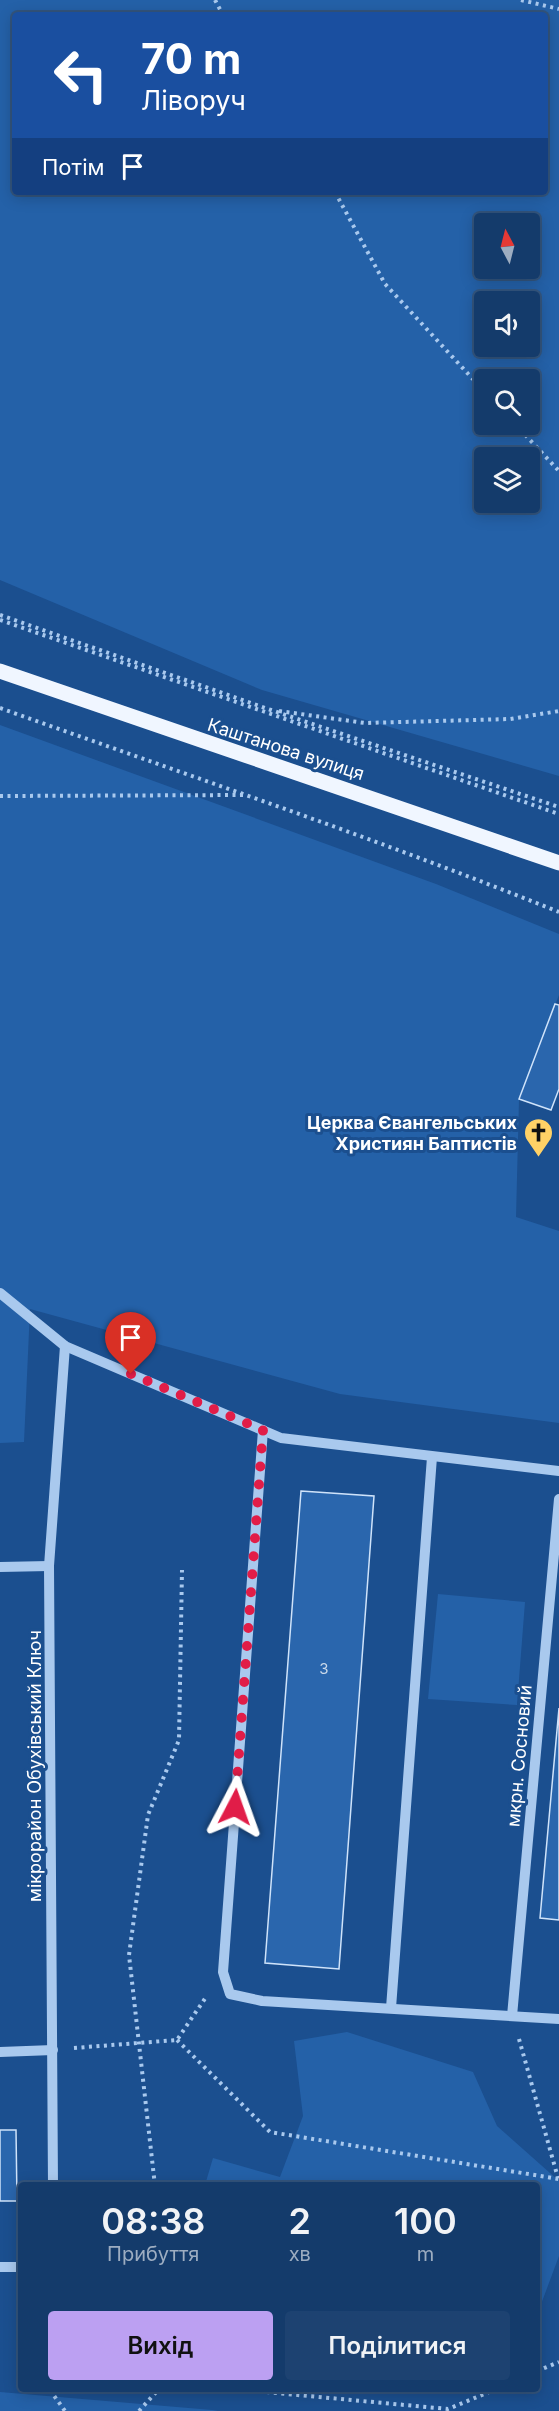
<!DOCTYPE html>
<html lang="uk">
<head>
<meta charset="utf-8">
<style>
  :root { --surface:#143b6b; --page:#1d4271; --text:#f1f3f6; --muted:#9dadc1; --line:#33557e; --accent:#bca0f2 }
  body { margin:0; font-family:Inter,sans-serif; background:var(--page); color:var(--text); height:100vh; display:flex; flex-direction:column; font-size:22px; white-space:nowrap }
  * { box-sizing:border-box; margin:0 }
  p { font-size:20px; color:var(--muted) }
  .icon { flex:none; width:33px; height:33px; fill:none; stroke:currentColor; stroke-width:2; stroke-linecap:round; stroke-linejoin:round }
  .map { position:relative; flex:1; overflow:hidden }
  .details { position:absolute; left:18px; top:2182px; width:522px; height:210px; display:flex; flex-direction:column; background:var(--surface); border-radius:6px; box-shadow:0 3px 15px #0003,0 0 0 2px var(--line) }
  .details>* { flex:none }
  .banner { position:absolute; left:12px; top:12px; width:536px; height:183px; border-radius:6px; box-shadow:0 3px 15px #0003,0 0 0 2px var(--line); background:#1a4fa0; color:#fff; overflow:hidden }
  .needle { width:39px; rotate:353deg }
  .fabs { position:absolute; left:474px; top:213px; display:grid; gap:12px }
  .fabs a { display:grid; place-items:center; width:66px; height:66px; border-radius:6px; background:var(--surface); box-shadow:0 3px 15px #0003,0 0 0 2px var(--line); font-size:30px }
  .pin { position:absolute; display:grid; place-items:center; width:51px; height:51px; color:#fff; margin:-62px -26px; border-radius:50% 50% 50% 0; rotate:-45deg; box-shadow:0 0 6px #0007 }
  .pin .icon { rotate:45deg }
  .me { position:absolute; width:66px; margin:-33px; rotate:4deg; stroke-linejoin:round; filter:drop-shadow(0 0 4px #0008) }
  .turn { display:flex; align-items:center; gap:21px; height:126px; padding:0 30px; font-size:27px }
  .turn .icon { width:78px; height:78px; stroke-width:2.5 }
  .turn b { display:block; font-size:42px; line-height:51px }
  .then { display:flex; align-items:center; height:57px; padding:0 30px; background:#0003; gap:12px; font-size:22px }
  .eta { display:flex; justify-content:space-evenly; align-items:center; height:102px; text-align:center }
  .eta b { font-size:36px; font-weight:600; line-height:42px }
  .button { display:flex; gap:12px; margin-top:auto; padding:12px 30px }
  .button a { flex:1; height:69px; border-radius:6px; background:var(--accent); color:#111; font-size:24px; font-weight:600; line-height:69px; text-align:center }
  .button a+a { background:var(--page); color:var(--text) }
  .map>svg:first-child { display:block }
  .green { fill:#2461a8; fill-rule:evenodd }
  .building { fill:#2a66ad; stroke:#cfe3fa; stroke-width:1.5 }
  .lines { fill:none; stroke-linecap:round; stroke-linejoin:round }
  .path { stroke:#a9c9ee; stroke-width:4; stroke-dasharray:3 4.5; stroke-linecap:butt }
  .minor { stroke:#a9c9ee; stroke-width:10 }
  .major { stroke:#f0f6ff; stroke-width:15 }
  .route { stroke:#e11d48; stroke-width:10; stroke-dasharray:0 18 }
  .labels { text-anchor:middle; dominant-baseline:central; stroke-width:6; stroke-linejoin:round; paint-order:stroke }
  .number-label { font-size:15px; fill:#cad9ea }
  .street-label { font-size:18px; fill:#fff; stroke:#1b4f8f }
  .poi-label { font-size:18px; font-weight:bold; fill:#fff; stroke:#1b4f8f; text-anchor:end }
</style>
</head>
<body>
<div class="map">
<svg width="559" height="2411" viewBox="0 0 559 2411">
  <rect width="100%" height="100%" fill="#1b4f8f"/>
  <g class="green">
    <path d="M 0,0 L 559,0 L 559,776 L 262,690 L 0,580 ZM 15,15 L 544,15 L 544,192 L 15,192 ZM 484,224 L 530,224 L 530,268 L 484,268 ZM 484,302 L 530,302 L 530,346 L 484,346 ZM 484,380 L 530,380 L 530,424 L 484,424 ZM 484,458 L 530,458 L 530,502 L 484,502 Z"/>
    <polygon points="0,725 436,884 559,934 559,995 519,1099 516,1217 559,1231 559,1423 340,1394 30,1309 24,1442 0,1443"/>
    <polygon points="438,1594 525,1602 517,1705 428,1699"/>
    <polygon points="347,2032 473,2072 497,2126 559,2181 559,2256 537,2315 537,2186 205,2185 213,2158 280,2177 303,2116 294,2041"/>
    <polygon points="0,2392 212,2410 218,2411 0,2411"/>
  </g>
  <g class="building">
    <polygon points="555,1004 559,1005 559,1089 551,1110 519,1099"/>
    <polygon points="301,1491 374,1496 339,1969 265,1963"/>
    <polygon points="559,1708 559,1920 540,1918"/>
    <polygon points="0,2130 16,2130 17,2201 0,2201"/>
  </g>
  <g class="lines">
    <g class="path">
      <polyline points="215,0 223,15"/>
      <polyline points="521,0 559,9"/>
      <polyline points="335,192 385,284 484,391"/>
      <polyline points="515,424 559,471"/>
      <polyline points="0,615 271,710 559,807"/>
      <polyline points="0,620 559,814"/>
      <path d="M 0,708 C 187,775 375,838 559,912"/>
      <polyline points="279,711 365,723 510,719 559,711"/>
      <polyline points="0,796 245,795"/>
      <polyline points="519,2039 558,2178"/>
      <polyline points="177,2040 270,2132 559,2179"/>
      <polyline points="74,2048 177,2040 206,1997"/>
      <polyline points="155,2186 129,1955 148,1815 179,1740 182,1570"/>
      <polyline points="537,2371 559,2362"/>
      <polyline points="50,2390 65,2411"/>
      <polyline points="244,2390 448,2409 494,2390"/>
      <polyline points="139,2411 158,2390"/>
    </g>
    <g class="minor">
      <polyline points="0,1293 65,1346 281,1438 559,1471"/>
      <polyline points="263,1430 223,1972 230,1994 262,2001 559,2019"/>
      <polyline points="0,1567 49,1566"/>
      <polyline points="391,2008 432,1457"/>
      <polyline points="512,2016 559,1499"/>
      <polyline points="0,2052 53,2050"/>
      <polyline points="53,2186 49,1566 65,1346"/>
      <polyline points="0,2267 21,2267"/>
    </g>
    <polyline class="major" points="0,671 559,863"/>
  </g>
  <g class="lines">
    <polyline class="route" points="131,1374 263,1430 235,1807"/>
  </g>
  <defs>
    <symbol id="church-pin" viewBox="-11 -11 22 30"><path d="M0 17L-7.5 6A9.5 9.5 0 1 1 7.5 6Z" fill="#ffd166" stroke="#1b4f8f"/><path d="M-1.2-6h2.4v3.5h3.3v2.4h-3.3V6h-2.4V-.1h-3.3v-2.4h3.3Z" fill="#111"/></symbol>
  </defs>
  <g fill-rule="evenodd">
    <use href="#church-pin" x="522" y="1116" width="33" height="45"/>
  </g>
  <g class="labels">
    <g class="number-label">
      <text x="324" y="1668">3</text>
    </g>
    <g class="street-label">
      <text transform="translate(286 749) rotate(18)">Каштанова вулиця</text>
      <text transform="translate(519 1756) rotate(-85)">мкрн. Сосновий</text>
      <text transform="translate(34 1766) rotate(-90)">мікрорайон Обухівський Ключ</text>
    </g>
    <g class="poi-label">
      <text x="517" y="1122">Церква Євангельських<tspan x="517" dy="21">Християн Баптистів</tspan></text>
    </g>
  </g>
</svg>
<div class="fabs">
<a><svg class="needle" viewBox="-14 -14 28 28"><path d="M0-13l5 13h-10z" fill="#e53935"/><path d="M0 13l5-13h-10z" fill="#9dadc1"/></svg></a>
<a><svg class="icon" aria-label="sound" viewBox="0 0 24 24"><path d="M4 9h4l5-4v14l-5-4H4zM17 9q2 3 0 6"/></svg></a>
<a><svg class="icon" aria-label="search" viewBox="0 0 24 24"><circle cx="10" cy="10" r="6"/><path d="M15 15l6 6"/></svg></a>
<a><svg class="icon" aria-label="layers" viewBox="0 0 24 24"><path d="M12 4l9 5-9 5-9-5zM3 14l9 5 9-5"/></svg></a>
</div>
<div class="pin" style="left:131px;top:1374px;background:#d93025"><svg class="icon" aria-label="arrive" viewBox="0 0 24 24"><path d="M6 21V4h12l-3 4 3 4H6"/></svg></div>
<svg class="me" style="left:235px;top:1807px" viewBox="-20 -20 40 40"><path d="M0-17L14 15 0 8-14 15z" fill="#e11d48" stroke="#fff" stroke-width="4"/></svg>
<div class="banner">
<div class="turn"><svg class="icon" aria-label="left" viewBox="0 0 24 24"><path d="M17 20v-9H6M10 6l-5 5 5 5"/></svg><div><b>70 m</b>Ліворуч</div></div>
<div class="then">Потім<svg class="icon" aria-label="arrive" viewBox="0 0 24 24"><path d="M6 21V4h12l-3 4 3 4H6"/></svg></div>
</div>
<section class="details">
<div class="eta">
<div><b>08:38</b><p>Прибуття</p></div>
<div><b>2</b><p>хв</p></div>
<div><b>100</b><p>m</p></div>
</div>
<div class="button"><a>Вихід</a><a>Поділитися</a></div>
</section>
</div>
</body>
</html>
